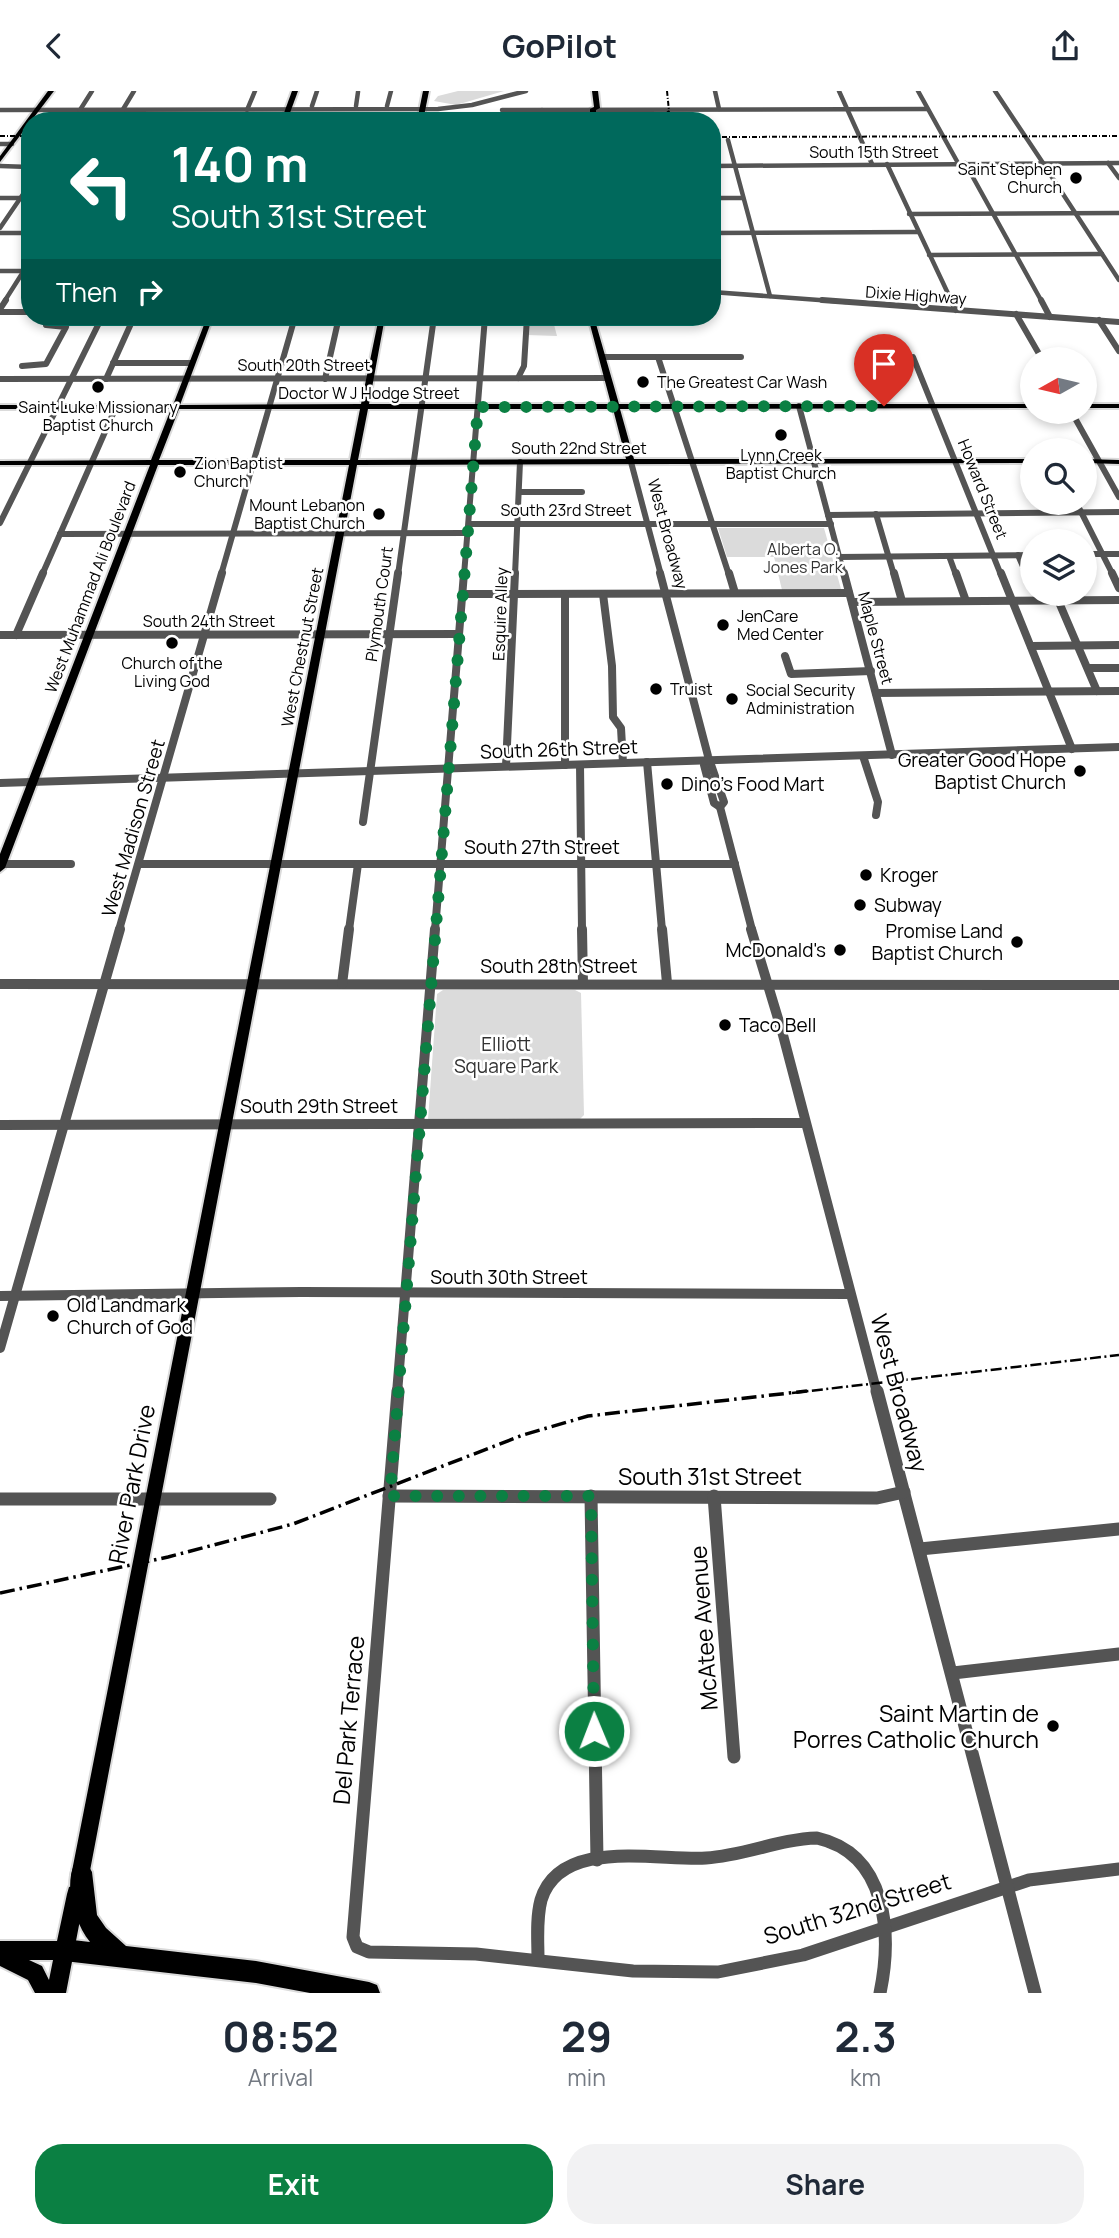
<!DOCTYPE html>
<html lang="en">
<head>
<meta charset="utf-8">
<style>
  :root { --surface:#fff; --page:#f2f2f3; --text:#1f2937; --muted:#747a83; --accent:#0b8043 }
  body { margin:0; font-family:Manrope,sans-serif; background:var(--page); color:var(--text); height:100vh; display:flex; flex-direction:column; font-size:26px; white-space:nowrap }
  * { box-sizing:border-box; margin:0 }
  p { font-size:23px; color:var(--muted) }
  .icon { flex:none; width:38px; height:38px; fill:none; stroke:currentColor; stroke-width:2; stroke-linecap:round; stroke-linejoin:round }
  .map { position:relative; height:1902px; overflow:hidden }
  .panel { display:flex; flex-direction:column; background:var(--surface); flex:1 }
  .panel>* { flex:none }
  .guide { position:absolute; left:21px; top:21px; width:700px; height:214px; border-radius:28px; box-shadow:0 4px 10px #0003; background:#00695c; color:#fff; overflow:hidden }
  .needle { width:46px; rotate:262deg }
  .fabs { position:absolute; left:1020px; top:256px; display:grid; gap:14px }
  .fabs a { display:grid; place-items:center; width:77px; height:77px; border-radius:50%; background:var(--surface); box-shadow:0 4px 10px #0003; font-size:35px }
  .pin { position:absolute; display:grid; place-items:center; width:60px; height:60px; color:#fff; margin:-72px -30px; border-radius:50% 50% 50% 0; rotate:-45deg; box-shadow:0 0 7px #0007 }
  .pin .icon { rotate:45deg }
  .me { position:absolute; width:77px; margin:-38px; rotate:359deg; stroke-linejoin:round; filter:drop-shadow(0 0 5px #0008) }
  .turn { display:flex; align-items:center; gap:24px; height:147px; padding:0 35px; font-size:32px }
  .turn .icon { width:91px; height:91px; stroke-width:2.5 }
  .turn b { display:block; font-size:49px; line-height:60px }
  .then { display:flex; align-items:center; height:66px; padding:0 35px; background:#0003; gap:14px; font-size:26px }
  .eta { display:flex; justify-content:space-evenly; align-items:center; height:119px; text-align:center }
  .eta b { font-size:42px; font-weight:700; line-height:49px }
  .button { display:flex; gap:14px; margin-top:auto; padding:14px 35px }
  .button a { flex:1; height:80px; border-radius:28px; background:var(--accent); color:#fff; font-size:28px; font-weight:700; line-height:80px; text-align:center }
  .button a+a { background:var(--page); color:var(--text) }
  header { display:flex; justify-content:space-between; align-items:center; height:91px; padding:0 35px; background:var(--surface); font-size:32px; font-weight:700 }
  .map>svg:first-child { display:block }
  .green { fill:#dbdbdb }
  .lines { fill:none; stroke-linecap:round; stroke-linejoin:round }
  .major-casing { stroke:#dbdbdb; stroke-width:4 }
  .highway-casing { stroke:#dbdbdb; stroke-width:4 }
  .minor-far4 { stroke:#545454; stroke-width:4.5 }
  .minor-far3 { stroke:#545454; stroke-width:6 }
  .minor-far2 { stroke:#545454; stroke-width:8 }
  .minor-far1 { stroke:#545454; stroke-width:10 }
  .minor { stroke:#545454; stroke-width:13 }
  .major { fill:#000; fill-rule:evenodd }
  .highway { fill:#000; fill-rule:evenodd }
  .rail-far2 { stroke:#000; stroke-width:2; stroke-dasharray:5 2 1 2; stroke-linecap:butt }
  .rail-far1 { stroke:#000; stroke-width:2.5; stroke-dasharray:11 3.5 2 3.5; stroke-linecap:butt }
  .rail { stroke:#000; stroke-width:3.5; stroke-dasharray:15 5 2.5 5; stroke-linecap:butt }
  .route { stroke:#0b8043; stroke-width:12; stroke-dasharray:0 21.6 }
  .poi-dot { fill:#000; stroke:#fff; stroke-width:2.5 }
  .labels { text-anchor:middle; dominant-baseline:central; stroke-width:5; stroke-linejoin:round; paint-order:stroke }
  .far-street-label { font-size:16px; fill:#000; stroke:#fff }
  .far-poi-label { font-size:16px; fill:#000; stroke:#fff; text-anchor:start }
  .far-park-label { font-size:16px; fill:#323232; stroke:#fff }
  .street-label { font-size:19px; fill:#000; stroke:#fff }
  .poi-label { font-size:19px; fill:#000; stroke:#fff; text-anchor:start }
  .park-label { font-size:19px; fill:#323232; stroke:#fff }
  .near-street-label { font-size:23px; fill:#000; stroke:#fff }
  .near-poi-label { font-size:23px; fill:#000; stroke:#fff; text-anchor:end }
</style>
</head>
<body>
<header><svg class="icon" aria-label="back" viewBox="0 0 24 24"><path d="M15 5l-7 7 7 7"/></svg>GoPilot<svg class="icon" aria-label="share" viewBox="0 0 24 24"><path d="M12 15V3M7 8l5-5 5 5M5 13v7h14v-7"/></svg></header>
<div class="map">
<svg width="1119" height="1902" viewBox="0 0 1119 1902">
  <rect width="100%" height="100%" fill="#fff"/>
  <g class="green">
    <polygon points="458,0 504,0 456,14 434,10 438,5"/>
    <polygon points="528,226 552,226 557,245 527,244"/>
    <polygon points="718,437 824,437 841,498 782,499 774,466 727,466"/>
    <polygon points="443,899 575,899 581,902 584,1024 579,1029 428,1029 437,903"/>
  </g>
  <g class="lines">
    <defs>
      <g id="major">
        <polygon points="48,0 54,0 0,71 0,65"/>
        <polygon points="292,0 298,0 287,30 281,30"/>
        <polygon points="423,0 429,0 423,30 417,30"/>
        <polygon points="592,0 598,0 600,17 596,19 596,30 590,30 590,18 594,16"/>
        <path d="M 207,226 L 213,226 L 180,314 L 361,313 L 379,226 L 385,226 L 369,313 L 611,313 L 588,226 L 594,226 L 619,313 L 1032,313 L 1032,317 L 620,318 L 634,368 L 1032,368 L 1032,372 L 357,374 L 89,1785 L 87,1792 L 80,1794 L 73,1792 L 71,1785 L 349,374 L 158,374 L 5,777 L 0,781 L 0,763 L 150,374 L 0,374 L 0,370 L 151,369 L 171,318 L 0,318 L 0,314 L 173,314 ZM 179,318 L 360,318 L 350,369 L 159,369 ZM 368,318 L 613,318 L 626,368 L 358,369 Z"/>
        <rect x="1085" y="313" width="34" height="4"/>
        <polygon points="1085,368 1119,369 1119,373 1085,372"/>
        <path d="M 76,1794 L 83,1796 L 85,1803 L 66,1902 L 35,1902 L 28,1889 L 0,1875 L 0,1850 L 57,1850 L 67,1803 L 69,1796 ZM 29,1869 L 53,1869 L 49,1889 L 42,1875 Z"/>
      </g>
      <path id="highway" d="M 81,1770 L 88,1774 L 92,1781 L 97,1824 L 106,1837 L 126,1855 L 256,1870 L 369,1891 L 377,1894 L 380,1902 L 310,1902 L 256,1892 L 64,1870 L 56,1867 L 53,1859 L 56,1851 L 64,1848 L 90,1851 C 75,1832 64,1797 74,1774 Z"/>
    </defs>
    <use href="#major" class="major-casing"/>
    <use href="#highway" class="highway-casing"/>
    <g class="minor-far4">
      <polyline points="715,0 719,18"/>
      <polyline points="839,0 872,73"/>
      <polyline points="918,0 958,72"/>
      <polyline points="995,0 1043,72"/>
      <polyline points="312,15 317,0"/>
      <polyline points="356,15 358,1"/>
      <polyline points="387,15 391,0"/>
      <polyline points="0,19 438,18 472,14 526,0"/>
      <polyline points="80,19 92,0"/>
      <polyline points="247,19 255,0"/>
      <polyline points="502,19 927,18"/>
      <polyline points="542,19 542,30"/>
      <polyline points="116,30 134,0"/>
      <polyline points="728,49 770,205"/>
      <polyline points="0,53 12,53"/>
      <polyline points="965,72 1042,211"/>
      <polyline points="1108,72 1119,87"/>
      <polyline points="887,73 952,211"/>
      <polyline points="1044,74 1119,189"/>
      <polyline points="0,75 30,76"/>
      <polyline points="712,75 1119,72"/>
      <polyline points="0,107 30,107"/>
      <polyline points="712,107 743,107"/>
      <polyline points="909,123 1119,122"/>
      <polyline points="0,137 30,93"/>
      <polyline points="0,142 30,142"/>
      <polyline points="712,142 918,141"/>
      <polyline points="929,164 1102,163"/>
      <polyline points="0,180 29,180"/>
      <polyline points="712,201 846,211"/>
      <polyline points="4,211 30,170"/>
    </g>
    <g class="minor-far3">
      <polyline points="822,209 1119,231"/>
      <polyline points="951,209 956,219"/>
      <polyline points="1041,209 1050,226"/>
      <polyline points="0,218 6,209"/>
      <polyline points="0,221 30,221"/>
      <polyline points="1016,223 1042,268"/>
      <polyline points="1099,229 1119,260"/>
      <polyline points="602,266 741,266"/>
      <polyline points="658,266 729,484"/>
      <polyline points="913,266 1001,484"/>
      <polyline points="113,272 192,272"/>
      <polyline points="22,275 46,273 66,236 46,234"/>
      <polyline points="518,287 524,275 527,226"/>
      <polyline points="0,288 608,287"/>
      <polyline points="106,288 134,226"/>
      <polyline points="325,288 339,226"/>
      <polyline points="799,315 844,484"/>
      <polyline points="1071,320 1119,406"/>
      <polyline points="631,371 661,484"/>
      <polyline points="519,401 582,401"/>
      <polyline points="1076,411 1113,484"/>
      <polyline points="876,423 894,484"/>
      <polyline points="828,424 1119,421"/>
      <polyline points="0,432 102,226"/>
      <polyline points="469,433 831,433"/>
      <polyline points="60,443 468,442"/>
      <polyline points="1085,463 1119,463"/>
      <polyline points="1018,464 1025,480"/>
      <polyline points="949,465 956,484"/>
      <polyline points="839,466 1032,464"/>
      <polyline points="42,484 116,316"/>
      <polyline points="221,484 295,226"/>
      <polyline points="398,484 434,226"/>
      <polyline points="464,484 485,226"/>
      <polyline points="515,484 520,371"/>
    </g>
    <g class="minor-far2">
      <polyline points="660,482 708,665 724,711 720,716 752,839"/>
      <polyline points="729,482 735,502"/>
      <polyline points="844,482 892,664"/>
      <polyline points="894,482 902,510"/>
      <polyline points="956,482 966,510"/>
      <polyline points="1001,482 1072,658"/>
      <polyline points="1112,482 1119,497"/>
      <polyline points="463,503 849,502"/>
      <polyline points="565,503 565,674"/>
      <polyline points="603,503 612,575 613,626 621,637 623,672"/>
      <polyline points="1058,509 1097,600"/>
      <polyline points="852,511 1119,509"/>
      <polyline points="0,544 459,543"/>
      <polyline points="16,544 43,482"/>
      <polyline points="1031,555 1119,554"/>
      <polyline points="785,565 791,583 871,580"/>
      <polyline points="1088,577 1119,577"/>
      <polyline points="876,602 1119,600"/>
      <polyline points="863,665 878,711 876,724"/>
      <polyline points="709,669 704,674 714,712 720,716"/>
      <polyline points="647,671 662,839"/>
      <polyline points="580,674 582,839"/>
      <polyline points="506,675 515,482"/>
      <polyline points="0,692 1119,656"/>
      <polyline points="363,731 398,482"/>
      <polyline points="0,773 71,773"/>
      <polyline points="139,773 735,773"/>
      <polyline points="119,839 222,482"/>
      <polyline points="349,839 358,773"/>
      <polyline points="435,839 464,482"/>
    </g>
    <g class="minor-far1">
      <polyline points="582,838 583,893"/>
      <polyline points="662,838 667,892"/>
      <polyline points="751,838 783,944 877,1302"/>
      <polyline points="0,893 1119,894"/>
      <polyline points="342,893 349,838"/>
      <polyline points="0,1034 805,1032"/>
      <polyline points="0,1205 301,1201 850,1203"/>
      <polyline points="0,1257 120,838"/>
      <polyline points="397,1302 435,838"/>
    </g>
    <g class="minor">
      <polyline points="398,1300 353,1846 357,1856 369,1861 476,1863 633,1880 718,1881 803,1864 1029,1789 1119,1778"/>
      <polyline points="877,1300 1035,1902"/>
      <polyline points="389,1405 877,1407 904,1401"/>
      <polyline points="591,1405 597,1769"/>
      <polyline points="714,1405 734,1666"/>
      <polyline points="0,1408 270,1408"/>
      <polyline points="920,1458 1119,1438"/>
      <polyline points="953,1582 1119,1563"/>
      <path d="M 538,1868 C 538,1849 536,1828 541,1809 C 560,1746 657,1770 706,1767 C 744,1765 779,1748 817,1747 C 888,1763 892,1844 880,1902"/>
    </g>
    <use href="#major" class="major"/>
    <use href="#highway" class="highway"/>
    <g class="rail-far2">
      <polyline points="658,30 669,20 667,0"/>
      <polyline points="0,45 30,45"/>
      <polyline points="712,46 1119,45"/>
    </g>
    <polyline class="rail-far1" points="792,1302 1119,1264"/>
    <polyline class="rail" points="0,1502 168,1466 293,1433 523,1344 588,1325 807,1300"/>
  </g>
  <g class="lines">
    <polyline class="route" points="594,1640 591,1405 390,1405 478,316 884,315"/>
  </g>
  <g class="poi-dot">
    <circle cx="1076" cy="87" r="7"/>
    <circle cx="643" cy="291" r="7"/>
    <circle cx="98" cy="296" r="7"/>
    <circle cx="781" cy="344" r="7"/>
    <circle cx="180" cy="381" r="7"/>
    <circle cx="379" cy="423" r="7"/>
    <circle cx="723" cy="534" r="7"/>
    <circle cx="172" cy="552" r="7"/>
    <circle cx="656" cy="598" r="7"/>
    <circle cx="732" cy="608" r="7"/>
    <circle cx="1080" cy="680" r="7"/>
    <circle cx="667" cy="693" r="7"/>
    <circle cx="866" cy="784" r="7"/>
    <circle cx="860" cy="814" r="7"/>
    <circle cx="1017" cy="851" r="7"/>
    <circle cx="840" cy="859" r="7"/>
    <circle cx="725" cy="934" r="7"/>
    <circle cx="53" cy="1225" r="7"/>
    <circle cx="1053" cy="1635" r="7"/>
  </g>
  <g class="labels">
    <g class="far-street-label">
      <text x="874" y="61">South 15th Street</text>
      <text transform="translate(916 204) rotate(4)">Dixie Highway</text>
      <text x="304" y="274">South 20th Street</text>
      <text x="369" y="302">Doctor W J Hodge Street</text>
      <text x="579" y="357">South 22nd Street</text>
      <text transform="translate(983 398) rotate(68)">Howard Street</text>
      <text x="566" y="419">South 23rd Street</text>
      <text transform="translate(668 443) rotate(75)">West Broadway</text>
      <text transform="translate(90 496) rotate(-69)">West Muhammad Ali Boulevard</text>
      <text transform="translate(379 513) rotate(-82)">Plymouth Court</text>
      <text transform="translate(500 523) rotate(-88)">Esquire Alley</text>
      <text x="209" y="530">South 24th Street</text>
      <text transform="translate(876 547) rotate(75)">Maple Street</text>
      <text transform="translate(302 556) rotate(-79)">West Chestnut Street</text>
    </g>
    <g class="far-poi-label">
      <text x="1062" y="78" text-anchor="end">Saint Stephen<tspan x="1062" dy="18">Church</tspan></text>
      <text x="657" y="291">The Greatest Car Wash</text>
      <text x="98" y="316" text-anchor="middle">Saint Luke Missionary<tspan x="98" dy="18">Baptist Church</tspan></text>
      <text x="781" y="364" text-anchor="middle">Lynn Creek<tspan x="781" dy="18">Baptist Church</tspan></text>
      <text x="194" y="372">Zion Baptist<tspan x="194" dy="18">Church</tspan></text>
      <text x="365" y="414" text-anchor="end">Mount Lebanon<tspan x="365" dy="18">Baptist Church</tspan></text>
      <text x="737" y="525">JenCare<tspan x="737" dy="18">Med Center</tspan></text>
      <text x="172" y="572" text-anchor="middle">Church of the<tspan x="172" dy="18">Living God</tspan></text>
      <text x="670" y="598">Truist</text>
      <text x="746" y="599">Social Security<tspan x="746" dy="18">Administration</tspan></text>
    </g>
    <g class="far-park-label">
      <text x="803" y="458">Alberta O.<tspan x="803" dy="18">Jones Park</tspan></text>
    </g>
    <g class="street-label">
      <text transform="translate(559 658) rotate(-2)">South 26th Street</text>
      <text transform="translate(133 737) rotate(-74)">West Madison Street</text>
      <text x="542" y="756">South 27th Street</text>
      <text x="559" y="875">South 28th Street</text>
      <text x="319" y="1015">South 29th Street</text>
      <text x="509" y="1186">South 30th Street</text>
    </g>
    <g class="poi-label">
      <text x="1066" y="669" text-anchor="end">Greater Good Hope<tspan x="1066" dy="22">Baptist Church</tspan></text>
      <text x="681" y="693">Dino's Food Mart</text>
      <text x="880" y="784">Kroger</text>
      <text x="874" y="814">Subway</text>
      <text x="1003" y="840" text-anchor="end">Promise Land<tspan x="1003" dy="22">Baptist Church</tspan></text>
      <text x="826" y="859" text-anchor="end">McDonald's</text>
      <text x="739" y="934">Taco Bell</text>
      <text x="67" y="1214">Old Landmark<tspan x="67" dy="22">Church of God</tspan></text>
    </g>
    <g class="park-label">
      <text x="506" y="953">Elliott<tspan x="506" dy="22">Square Park</tspan></text>
    </g>
    <g class="near-street-label">
      <text transform="translate(900 1302) rotate(75)">West Broadway</text>
      <text x="710" y="1385">South 31st Street</text>
      <text transform="translate(131 1393) rotate(-79)">River Park Drive</text>
      <text transform="translate(703 1537) rotate(-94)">McAtee Avenue</text>
      <text transform="translate(348 1629) rotate(-85)">Del Park Terrace</text>
      <text transform="translate(857 1817) rotate(-17)">South 32nd Street</text>
    </g>
    <g class="near-poi-label">
      <text x="1039" y="1622">Saint Martin de<tspan x="1039" dy="26">Porres Catholic Church</tspan></text>
    </g>
  </g>
</svg>
<div class="fabs">
<a><svg class="needle" viewBox="-14 -14 28 28"><path d="M0-13l5 13h-10z" fill="#e53935"/><path d="M0 13l5-13h-10z" fill="#747a83"/></svg></a>
<a><svg class="icon" aria-label="search" viewBox="0 0 24 24"><circle cx="10" cy="10" r="6"/><path d="M15 15l6 6"/></svg></a>
<a><svg class="icon" aria-label="layers" viewBox="0 0 24 24"><path d="M12 4l9 5-9 5-9-5zM3 14l9 5 9-5"/></svg></a>
</div>
<div class="pin" style="left:884px;top:315px;background:#d93025"><svg class="icon" aria-label="arrive" viewBox="0 0 24 24"><path d="M6 21V4h12l-3 4 3 4H6"/></svg></div>
<svg class="me" style="left:594px;top:1640px" viewBox="-20 -20 40 40"><circle r="17" fill="#0b8043" stroke="#fff" stroke-width="3"/><path d="M0-11L8 9 0 5-8 9z" fill="#fff"/></svg>
<div class="guide">
<div class="turn"><svg class="icon" aria-label="left" viewBox="0 0 24 24"><path d="M17 20v-9H6M10 6l-5 5 5 5"/></svg><div><b>140 m</b>South 31st Street</div></div>
<div class="then">Then<svg class="icon" aria-label="right" viewBox="0 0 24 24"><path d="M7 20v-9h11M14 6l5 5-5 5"/></svg></div>
</div>
</div>
<section class="panel">
<div class="eta">
<div><b>08:52</b><p>Arrival</p></div>
<div><b>29</b><p>min</p></div>
<div><b>2.3</b><p>km</p></div>
</div>
<div class="button"><a>Exit</a><a>Share</a></div>
</section>
</body>
</html>
